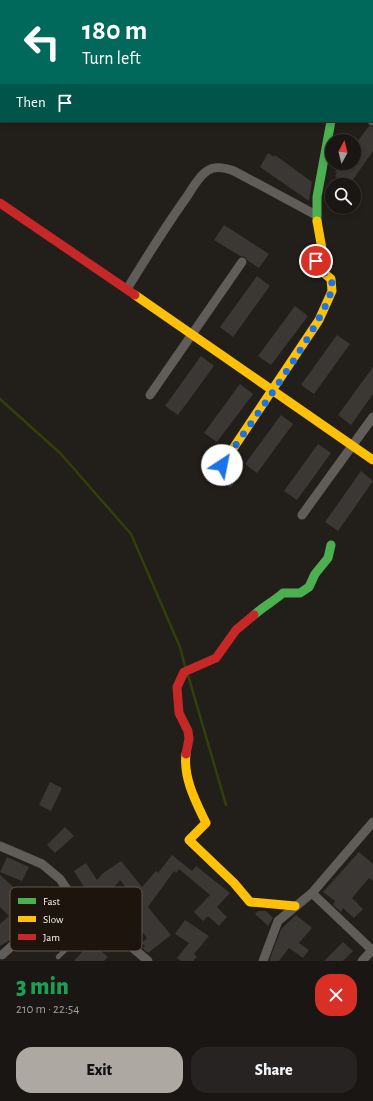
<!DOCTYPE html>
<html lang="en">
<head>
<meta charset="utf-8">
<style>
  :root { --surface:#1a1614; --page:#272322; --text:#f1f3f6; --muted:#9f9fa0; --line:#383534; --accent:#ada8a2 }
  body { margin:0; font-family:"Alegreya Sans",sans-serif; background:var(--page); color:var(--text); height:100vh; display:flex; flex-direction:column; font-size:15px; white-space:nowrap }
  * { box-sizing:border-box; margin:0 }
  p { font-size:13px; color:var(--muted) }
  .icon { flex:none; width:22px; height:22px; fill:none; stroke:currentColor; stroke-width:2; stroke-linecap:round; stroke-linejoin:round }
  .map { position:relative; height:961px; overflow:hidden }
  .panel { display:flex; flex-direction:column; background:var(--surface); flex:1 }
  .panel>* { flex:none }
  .guide { position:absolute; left:0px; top:0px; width:373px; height:122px; box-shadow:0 2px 6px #0003,0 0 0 1px var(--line); background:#00695c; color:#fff; overflow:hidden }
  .needle { width:26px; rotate:7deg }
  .controls { position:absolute; left:325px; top:134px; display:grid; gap:8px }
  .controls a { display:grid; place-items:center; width:36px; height:36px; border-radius:50%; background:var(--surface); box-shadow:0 2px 6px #0003,0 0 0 1px var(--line); font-size:20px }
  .pin { position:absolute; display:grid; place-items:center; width:34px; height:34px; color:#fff; margin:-17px; border:2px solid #fff; border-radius:50%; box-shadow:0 1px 4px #0007 }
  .me { position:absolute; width:44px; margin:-22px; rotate:34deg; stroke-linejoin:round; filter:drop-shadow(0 0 3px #0008) }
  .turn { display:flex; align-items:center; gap:14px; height:84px; padding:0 16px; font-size:18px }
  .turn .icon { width:52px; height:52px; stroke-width:2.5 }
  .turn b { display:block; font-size:28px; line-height:34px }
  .then { display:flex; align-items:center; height:38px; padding:0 16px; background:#0003; gap:8px; font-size:15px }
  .round { display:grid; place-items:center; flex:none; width:42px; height:42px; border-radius:16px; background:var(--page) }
  .head { display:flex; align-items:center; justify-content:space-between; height:68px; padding:0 16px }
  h1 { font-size:24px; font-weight:800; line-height:30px; color:#1e9e55 }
  .cta { display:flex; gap:8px; margin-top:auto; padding:8px 16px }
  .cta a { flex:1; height:46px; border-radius:16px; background:var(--accent); color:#111; font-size:16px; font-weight:800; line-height:46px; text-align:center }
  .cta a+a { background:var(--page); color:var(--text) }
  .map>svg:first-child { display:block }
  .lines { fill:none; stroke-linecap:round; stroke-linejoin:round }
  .stream { stroke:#31400b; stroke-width:2.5 }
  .building { fill:#3b3734 }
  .lane { stroke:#605c59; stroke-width:4.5 }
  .street { stroke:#605c59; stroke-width:9 }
  .fast { stroke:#4caf50; stroke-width:9 }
  .slow { stroke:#ffc107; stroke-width:9 }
  .jam { stroke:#c62828; stroke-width:9 }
  .route { stroke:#1a73e8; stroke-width:7; stroke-dasharray:0 12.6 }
  .key { fill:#1c140d; stroke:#5e5750; stroke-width:1 }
  .key-label { font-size:11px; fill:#f8f2ec }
</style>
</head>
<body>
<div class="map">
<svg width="373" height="961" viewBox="0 0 373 961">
  <rect width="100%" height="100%" fill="#221e1a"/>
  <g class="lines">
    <g class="stream">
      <polyline points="0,399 61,454 131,534 180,647 185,666"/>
      <polyline points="188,675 226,805"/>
    </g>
  </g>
  <g class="building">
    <polygon points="369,126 373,127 373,151 352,181 349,179 345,184 335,176 337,173 335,172 342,163 354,163 354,146"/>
    <polygon points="268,153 274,157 275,155 312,182 309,201 260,167"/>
    <polygon points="224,225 269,254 259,268 248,261 245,257 240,256 214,240"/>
    <polygon points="257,276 270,286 233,337 220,327"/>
    <polygon points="295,306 308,316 271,365 258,356"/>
    <polygon points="337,335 350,344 314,394 301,385"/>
    <polygon points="201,356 214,366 178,415 165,406"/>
    <polygon points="373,367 373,394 351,425 338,415"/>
    <polygon points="240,384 253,394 217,442 204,433"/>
    <polygon points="281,415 293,424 257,473 245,464"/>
    <polygon points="318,444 331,453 297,500 284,491"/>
    <polygon points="361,471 373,481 338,531 325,522"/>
    <polygon points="228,476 234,484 230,488 223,481"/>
    <polygon points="50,782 62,788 51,811 39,805"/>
    <polygon points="65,827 74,836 55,853 47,845"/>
    <polygon points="359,852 373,864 373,881 369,878 352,898 363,909 354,918 343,908 341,912 333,905 335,901 323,892"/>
    <polygon points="172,855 192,871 196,866 230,893 217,907 227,917 219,926 208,916 203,921 194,912 210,895 179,869 176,873 174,871 148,907 171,935 148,953 142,948 145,946 142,943 147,938 131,919 120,929 111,920 133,897 120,880 96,909 84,898 86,895 84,894 86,890 74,871 86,863 97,880 102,874 121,861 142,887 156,871 158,873"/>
    <polygon points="7,857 29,867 22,881 0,872"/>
    <polygon points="0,875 27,899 37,889 51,903 40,913 39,912 10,940 0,946 0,924 9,916 0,907"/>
    <polygon points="258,911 266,911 273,918 268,926 255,914"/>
    <polygon points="296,915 312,928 299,943 309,950 303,958 289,948 279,961 269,961 281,929"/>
    <polygon points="185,920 209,936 194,954 197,957 193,961 181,961 177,958 189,943 175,934"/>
    <polygon points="91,942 108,957 104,961 74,961"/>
    <polygon points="343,942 353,951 343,961 324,961"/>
  </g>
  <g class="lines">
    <polyline class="lane" points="58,957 98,919"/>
    <g class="street">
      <polyline points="138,0 140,1"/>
      <polyline points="315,0 316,1"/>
      <polyline points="209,1 210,0"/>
      <polyline points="372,28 373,28"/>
      <polyline points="372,121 373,121"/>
      <path d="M 127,289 C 146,258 165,227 186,198 C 192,189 198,177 207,171 C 215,165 226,168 234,171 L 316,215"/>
      <polyline points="150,395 242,262"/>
      <polyline points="302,515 373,417"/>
      <polyline points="0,846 42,864 60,879 71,895 148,961"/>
      <polyline points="312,893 372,950"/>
      <polyline points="2,955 70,894"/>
      <polyline points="263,961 278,921 312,893 373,822"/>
      <polyline points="362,961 373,949"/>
    </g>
    <g class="fast">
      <polyline points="317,221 317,197 331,121"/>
      <path d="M 254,615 C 264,606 274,601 283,593 L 300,593 L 309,587 L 315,574 L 328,558 L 331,545"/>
    </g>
    <g class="slow">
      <polyline points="135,295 373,460"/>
      <polyline points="222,465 319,320 332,291 331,279 318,268 317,261 322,249 317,221"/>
      <path d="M 186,754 C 183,778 196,802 206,823 L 189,840 L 234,883 L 250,902 L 295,906"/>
    </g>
    <g class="jam">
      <polyline points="0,203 135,295"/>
      <polyline points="186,754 189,739 188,731 179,713 177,687 184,672 216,658 236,630 254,615"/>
    </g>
  </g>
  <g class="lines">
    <path class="route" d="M 222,465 C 242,435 333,312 332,285 C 332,273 317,272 316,261"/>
  </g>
  <rect x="10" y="887" width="132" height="64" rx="6" class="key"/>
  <rect x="18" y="898" width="18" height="6" fill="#4caf50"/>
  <rect x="18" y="916" width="18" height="6" fill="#ffc107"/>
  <rect x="18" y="934" width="18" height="6" fill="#c62828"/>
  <g class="key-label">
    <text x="43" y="905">Fast</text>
    <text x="43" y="923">Slow</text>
    <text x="43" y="941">Jam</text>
  </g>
</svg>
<div class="controls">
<a><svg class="needle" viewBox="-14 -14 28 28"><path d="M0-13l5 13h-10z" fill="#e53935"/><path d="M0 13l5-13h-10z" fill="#9f9fa0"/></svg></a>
<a><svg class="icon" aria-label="search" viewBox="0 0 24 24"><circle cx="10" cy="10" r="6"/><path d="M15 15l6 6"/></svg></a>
</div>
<div class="pin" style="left:316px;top:261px;background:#d93025"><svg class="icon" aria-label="arrive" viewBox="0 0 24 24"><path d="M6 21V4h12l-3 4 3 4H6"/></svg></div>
<svg class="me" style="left:222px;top:465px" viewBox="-20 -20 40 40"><circle r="19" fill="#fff"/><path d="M0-13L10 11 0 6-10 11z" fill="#1a73e8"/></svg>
<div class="guide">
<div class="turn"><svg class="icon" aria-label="left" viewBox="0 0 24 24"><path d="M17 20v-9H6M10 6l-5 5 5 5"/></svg><div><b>180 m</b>Turn left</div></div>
<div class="then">Then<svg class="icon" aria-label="arrive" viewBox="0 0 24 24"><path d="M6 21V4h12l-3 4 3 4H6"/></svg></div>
</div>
</div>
<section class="panel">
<div class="head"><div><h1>3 min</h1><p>210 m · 22:54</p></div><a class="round" style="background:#d93025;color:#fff"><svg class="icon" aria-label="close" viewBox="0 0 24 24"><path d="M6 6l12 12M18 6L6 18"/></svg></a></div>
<div class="cta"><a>Exit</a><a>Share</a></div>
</section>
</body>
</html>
